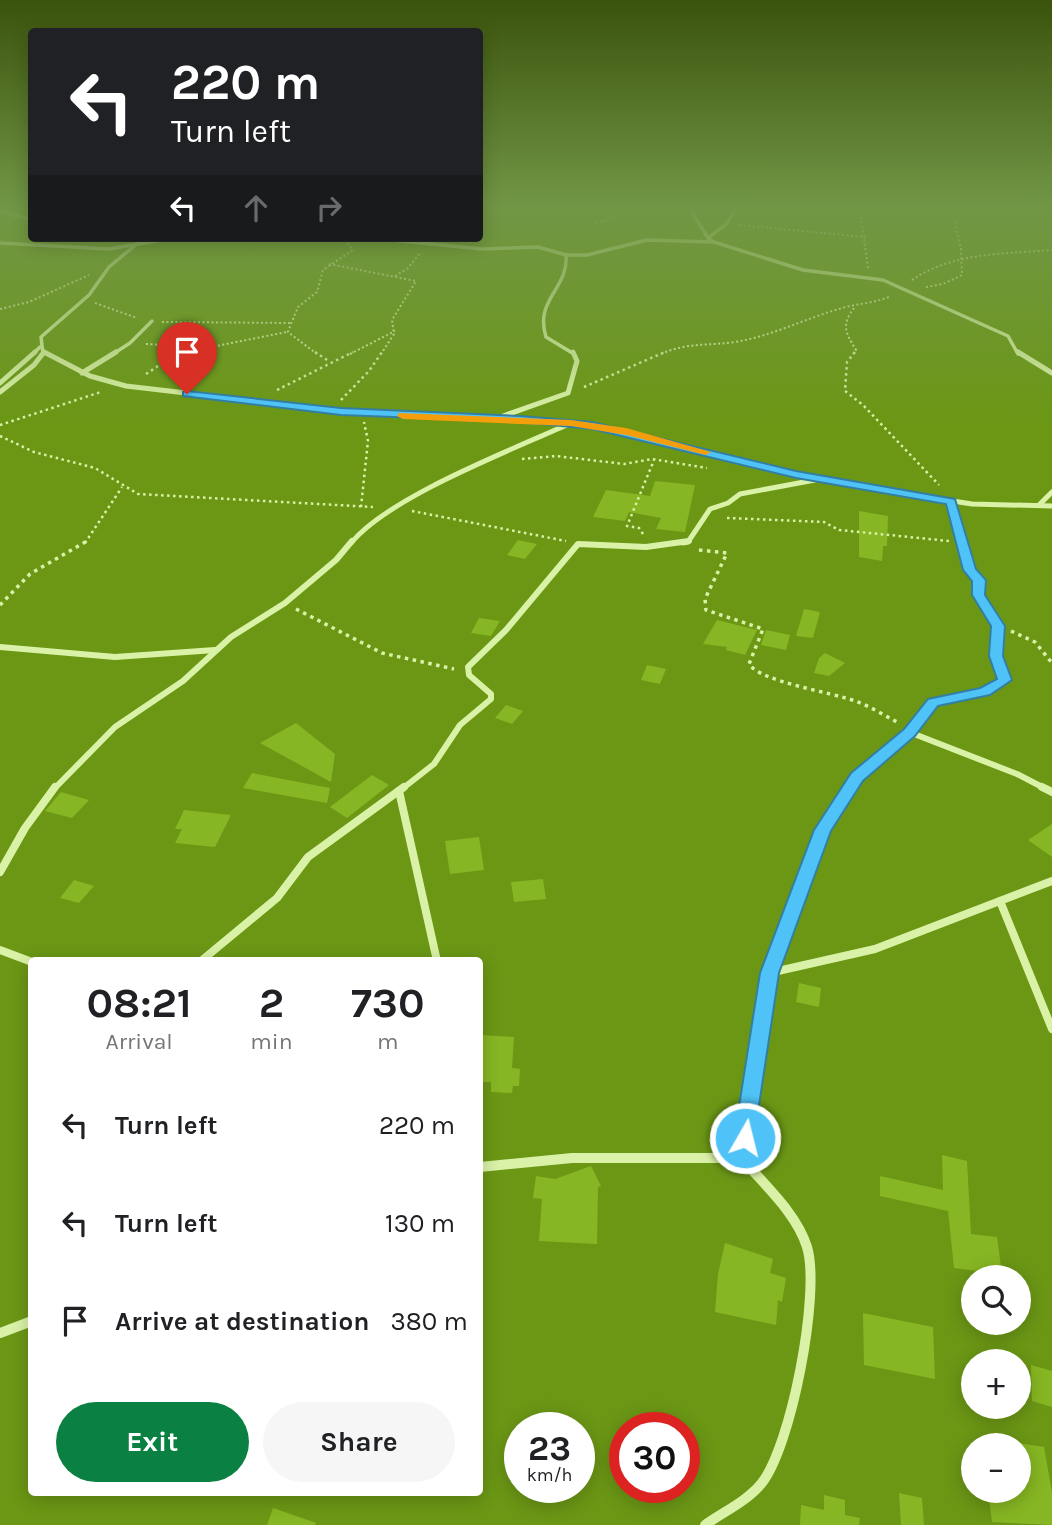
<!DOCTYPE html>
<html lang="en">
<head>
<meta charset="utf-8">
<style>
  :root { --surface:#fff; --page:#f6f6f6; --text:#202124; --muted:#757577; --accent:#0b8043 }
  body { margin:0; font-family:Karla,sans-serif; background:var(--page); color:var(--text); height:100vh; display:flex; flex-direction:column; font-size:26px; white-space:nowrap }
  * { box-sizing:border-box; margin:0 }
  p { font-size:23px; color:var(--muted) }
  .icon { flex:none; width:38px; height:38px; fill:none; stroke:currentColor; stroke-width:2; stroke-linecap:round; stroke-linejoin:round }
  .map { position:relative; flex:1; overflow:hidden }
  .details { position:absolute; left:28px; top:957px; width:455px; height:539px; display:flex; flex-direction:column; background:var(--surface); border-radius:7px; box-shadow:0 4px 18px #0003 }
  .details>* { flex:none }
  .banner { position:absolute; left:28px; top:28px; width:455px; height:214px; border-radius:7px; box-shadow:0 4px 18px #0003; background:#202124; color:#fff; overflow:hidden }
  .buttons { position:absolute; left:961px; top:1265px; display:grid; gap:14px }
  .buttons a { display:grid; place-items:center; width:70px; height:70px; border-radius:50%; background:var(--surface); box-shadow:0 4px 18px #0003; font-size:35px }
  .speed { position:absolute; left:504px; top:1412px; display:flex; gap:14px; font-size:35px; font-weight:700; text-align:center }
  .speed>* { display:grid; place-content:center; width:91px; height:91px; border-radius:50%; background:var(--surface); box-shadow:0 4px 18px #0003; line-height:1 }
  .speed small { font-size:18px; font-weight:400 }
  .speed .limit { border:10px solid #d22; background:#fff; color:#111 }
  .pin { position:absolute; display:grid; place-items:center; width:60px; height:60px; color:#fff; margin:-72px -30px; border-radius:50% 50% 50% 0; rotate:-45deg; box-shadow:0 0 7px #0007 }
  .pin .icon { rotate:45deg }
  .me { position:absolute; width:77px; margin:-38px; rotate:8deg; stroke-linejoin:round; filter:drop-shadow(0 0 5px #0008) }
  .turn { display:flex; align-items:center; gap:24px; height:147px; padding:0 28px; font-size:32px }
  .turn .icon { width:91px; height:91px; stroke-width:2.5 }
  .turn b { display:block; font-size:49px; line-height:60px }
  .lanes { display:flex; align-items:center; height:66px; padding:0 28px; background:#0003; justify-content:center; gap:35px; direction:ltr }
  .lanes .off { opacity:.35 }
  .eta { display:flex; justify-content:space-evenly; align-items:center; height:119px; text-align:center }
  .eta b { font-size:42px; font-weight:700; line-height:49px }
  .button { display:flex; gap:14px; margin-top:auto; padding:14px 28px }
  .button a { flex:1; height:80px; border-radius:42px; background:var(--accent); color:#fff; font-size:28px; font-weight:700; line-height:80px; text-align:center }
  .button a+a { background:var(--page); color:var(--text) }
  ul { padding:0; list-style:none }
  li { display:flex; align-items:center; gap:21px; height:98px; padding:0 28px }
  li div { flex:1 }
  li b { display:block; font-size:26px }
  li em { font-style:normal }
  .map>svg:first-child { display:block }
  .building { fill:#86b623 }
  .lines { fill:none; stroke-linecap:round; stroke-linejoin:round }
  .path-far2 { stroke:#daf2a7; stroke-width:2; stroke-dasharray:2 2.5; stroke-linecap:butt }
  .path-far1 { stroke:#daf2a7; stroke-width:2.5; stroke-dasharray:2.5 3.5; stroke-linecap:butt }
  .path { stroke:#daf2a7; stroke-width:3.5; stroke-dasharray:3.5 4.5; stroke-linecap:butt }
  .street-far4 { stroke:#daf2a7; stroke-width:3.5 }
  .street-far3 { stroke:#daf2a7; stroke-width:5 }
  .street-far2 { stroke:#daf2a7; stroke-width:6 }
  .street-far1 { stroke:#daf2a7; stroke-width:8 }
  .street { stroke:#daf2a7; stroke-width:10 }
  .route { fill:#4fc3f7; stroke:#337fa1; stroke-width:2 }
  .slow { fill:#f59e0b }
</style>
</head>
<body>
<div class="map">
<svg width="1052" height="1525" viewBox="0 0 1052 1525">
  <rect width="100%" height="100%" fill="#6b9715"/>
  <g class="building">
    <polygon points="655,481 695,485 685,532 656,529 661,518 629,512 625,521 593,517 606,490 650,496"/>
    <polygon points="859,511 888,516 887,546 883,546 882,561 859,557"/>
    <polygon points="518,540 537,544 525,559 507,555"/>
    <polygon points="804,609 820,612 813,638 796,636"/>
    <polygon points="479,618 500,621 491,636 471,633"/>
    <polygon points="717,620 757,630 745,655 726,650 727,647 703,644"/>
    <polygon points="766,630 790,635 786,650 761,645"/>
    <polygon points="825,653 845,663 829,676 814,673 819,658"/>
    <polygon points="647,665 666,669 660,684 641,680"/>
    <polygon points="506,705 523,711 512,724 495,718"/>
    <polygon points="296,723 335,754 331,782 260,743"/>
    <polygon points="252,773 330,788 327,803 243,788"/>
    <polygon points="372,775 389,785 347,818 330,807"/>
    <polygon points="61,792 89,800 72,818 45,811"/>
    <polygon points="184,810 231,815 215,847 175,843 182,829 175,829"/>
    <polygon points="1052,824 1052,857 1028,840"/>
    <polygon points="479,837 484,870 450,874 445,841"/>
    <polygon points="543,879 546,899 514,902 511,882"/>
    <polygon points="74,880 94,886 79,903 60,898"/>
    <polygon points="799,983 821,988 819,1007 796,1002"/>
    <polygon points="480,1035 514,1037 512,1068 520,1069 519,1086 513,1086 512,1093 491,1092 491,1082 480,1082"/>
    <polygon points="942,1155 967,1161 971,1234 997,1237 1002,1274 954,1268 948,1211 880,1196 880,1176 943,1190"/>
    <polygon points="591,1166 601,1186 598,1187 597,1244 539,1241 542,1199 533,1198 536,1176 555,1179"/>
    <polygon points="725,1243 773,1259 770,1273 786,1278 782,1302 778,1300 776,1325 715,1312 718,1274"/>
    <polygon points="863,1313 933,1327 935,1379 864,1365"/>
    <polygon points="1031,1365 1052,1371 1052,1407 1032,1401"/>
    <polygon points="1018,1443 1044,1447 1052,1493 1052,1525 992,1522 988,1491 1018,1491"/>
    <polygon points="899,1493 922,1498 924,1525 901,1525"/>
    <polygon points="824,1495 845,1500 845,1515 860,1518 859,1525 800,1525 801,1505 824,1510"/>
    <polygon points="273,1508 316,1523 315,1525 267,1525"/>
  </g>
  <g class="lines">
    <g class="path-far2">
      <polyline points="861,217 868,268"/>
      <polyline points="596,224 613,217 602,207"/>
      <polyline points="739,225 866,237"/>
      <polyline points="329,264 416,281 392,320 394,334 381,354"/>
      <polyline points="395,276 407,269 420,253"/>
      <path d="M 912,280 C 953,252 1004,254 1052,250"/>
      <polyline points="926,287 943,284 962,275 961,249 955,225 958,219"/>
      <polyline points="95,303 137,318"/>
      <polyline points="0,309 29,302 89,275"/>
      <polyline points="162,322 292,323"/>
      <polyline points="146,344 211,347 287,332"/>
      <polyline points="176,354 186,347"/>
      <polyline points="317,354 288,332 289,329 298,307 317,292 323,270 353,250 343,238"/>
      <polyline points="350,354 395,331"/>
      <path d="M 661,354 C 688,342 708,346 735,342 C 772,336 804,319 839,309 C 857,303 873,304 891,296"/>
      <path d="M 853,354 L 856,350 C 845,332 841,324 855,307"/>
    </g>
    <g class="path-far1">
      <polyline points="315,352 330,362"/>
      <polyline points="855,352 847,362 845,391 863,405 939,485"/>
      <polyline points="146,374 179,352"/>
      <polyline points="584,387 665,352"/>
      <polyline points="277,390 353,352"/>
      <polyline points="341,400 369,371 382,352"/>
      <polyline points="0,425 101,392"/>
      <polyline points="0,436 34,452 95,468 138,494 373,507"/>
      <polyline points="522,459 556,456 624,464 652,459 707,468"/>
      <polyline points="361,507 368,441 364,422"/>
      <polyline points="412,511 566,541"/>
      <polyline points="727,518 824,522 839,530 949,541"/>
      <polyline points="643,534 639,528 627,526 654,460"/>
      <polyline points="85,543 122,487"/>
    </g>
    <g class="path">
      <path d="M 699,550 L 727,553 L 705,599 L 706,610 L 763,629 L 749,664 C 761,682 831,692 855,701 C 870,706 885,716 899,723"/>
      <polyline points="0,605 30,574 87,541"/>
      <polyline points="296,609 382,653 454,669"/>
      <polyline points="1011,631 1035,642 1052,663"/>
    </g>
    <g class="street-far4">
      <polyline points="689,207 708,238 714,242 803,270 883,280 1008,336 1018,354"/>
      <polyline points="750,207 1020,207"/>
      <polyline points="0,211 32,220"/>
      <path d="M 371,238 L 482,249 L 538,247 L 566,255 C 569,289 534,299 546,337 L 574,354"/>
      <polyline points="708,238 726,224 738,207"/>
      <polyline points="0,243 109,249 173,238"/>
      <polyline points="566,255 587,255 647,240 714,242"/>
      <polyline points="44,352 47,354"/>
      <polyline points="33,354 40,347"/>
      <polyline points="43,354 41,337 89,295 109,267 144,238"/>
      <polyline points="113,354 130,343 152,321"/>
    </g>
    <g class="street-far3">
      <polyline points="44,352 90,376 126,386 341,411 592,425 779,471 869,488 972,504 1052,506"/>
      <polyline points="1018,352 1052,373"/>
      <polyline points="82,373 116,352"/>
      <polyline points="0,383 35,352"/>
      <polyline points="0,392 34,365 44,352"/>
      <polyline points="503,416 568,393 577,361 573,352"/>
      <polyline points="951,501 962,543"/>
      <polyline points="1039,505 1052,492"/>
      <path d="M 351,543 C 390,496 512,450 571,423"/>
      <polyline points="683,543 688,542 710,509 728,503 740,494 815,480"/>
    </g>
    <g class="street-far2">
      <polyline points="0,647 115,657 215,650"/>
      <polyline points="909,732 1017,774 1046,789"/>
      <polyline points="54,789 115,727 183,681 231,637 285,603 336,560 352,541"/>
      <polyline points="402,789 434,764 460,725 491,699 491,694 469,675 468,667 506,630 578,544 646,547 689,541"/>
      <polyline points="849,789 857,777 909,732 933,702 985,691 1005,680 996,656 998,626 979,595 979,580 966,559 961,541"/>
    </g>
    <g class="street-far1">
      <polyline points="1042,787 1052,792"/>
      <polyline points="399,791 437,961"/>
      <polyline points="0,872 25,828 55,787"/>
      <polyline points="1000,901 1052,1029"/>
      <polyline points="0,950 32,962"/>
      <polyline points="201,961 277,898 308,857 404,787"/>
      <polyline points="769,973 875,949 1052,881"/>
      <polyline points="749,1109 769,973 823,830 851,787"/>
    </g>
    <g class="street">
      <polyline points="480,1167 572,1158 722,1158 737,1153 745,1138 749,1107"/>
      <polyline points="0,1333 32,1321"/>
      <path d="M 705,1525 C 723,1512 746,1502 761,1484 C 791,1448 821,1292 807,1247 C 796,1211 760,1181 737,1153"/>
    </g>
  </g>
  <linearGradient id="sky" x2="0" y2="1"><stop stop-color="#3b530c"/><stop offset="0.49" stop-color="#719646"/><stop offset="1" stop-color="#719646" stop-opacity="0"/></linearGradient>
  <rect width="1052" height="421" fill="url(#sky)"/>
  <polygon class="route" points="187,391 341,408 520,416 592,422 796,471 955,499 976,569 986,580 985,595 1005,626 1003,656 1012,680 990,695 938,706 915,736 863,781 831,831 779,973 753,1145 745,1148 737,1145 734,1138 760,973 814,830 851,773 904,729 928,699 980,688 997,679 989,656 991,626 972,595 972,581 963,570 946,504 796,478 592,429 520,422 341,415 183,396 183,392"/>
  <polygon class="slow" points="399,413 571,420 626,428 711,452 706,455 626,435 571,426 403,419 397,416"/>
</svg>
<div class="buttons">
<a><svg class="icon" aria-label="search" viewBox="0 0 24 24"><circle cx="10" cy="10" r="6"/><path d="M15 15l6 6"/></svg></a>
<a>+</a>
<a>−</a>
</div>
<div class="speed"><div>23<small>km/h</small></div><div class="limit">30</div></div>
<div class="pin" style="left:187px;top:394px;background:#d93025"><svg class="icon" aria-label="arrive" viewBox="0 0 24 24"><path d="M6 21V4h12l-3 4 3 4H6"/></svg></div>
<svg class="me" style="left:745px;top:1138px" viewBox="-20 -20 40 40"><circle r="17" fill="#4fc3f7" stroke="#fff" stroke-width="3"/><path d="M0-11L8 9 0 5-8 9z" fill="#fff"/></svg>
<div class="banner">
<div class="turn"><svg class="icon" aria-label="left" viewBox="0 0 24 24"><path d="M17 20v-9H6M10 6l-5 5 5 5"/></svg><div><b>220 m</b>Turn left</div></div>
<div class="lanes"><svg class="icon" aria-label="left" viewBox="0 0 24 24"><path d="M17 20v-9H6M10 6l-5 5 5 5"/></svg><svg class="icon off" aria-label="ahead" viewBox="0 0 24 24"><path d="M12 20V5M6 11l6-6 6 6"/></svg><svg class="icon off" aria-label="right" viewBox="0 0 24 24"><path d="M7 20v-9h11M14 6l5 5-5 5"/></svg></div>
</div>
<section class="details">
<div class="eta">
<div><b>08:21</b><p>Arrival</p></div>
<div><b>2</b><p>min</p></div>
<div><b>730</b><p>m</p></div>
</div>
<ul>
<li><svg class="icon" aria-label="left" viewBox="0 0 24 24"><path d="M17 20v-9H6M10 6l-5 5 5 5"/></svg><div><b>Turn left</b></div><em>220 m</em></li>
<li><svg class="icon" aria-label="left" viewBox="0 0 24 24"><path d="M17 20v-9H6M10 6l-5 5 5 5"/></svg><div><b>Turn left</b></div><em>130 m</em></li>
<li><svg class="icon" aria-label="arrive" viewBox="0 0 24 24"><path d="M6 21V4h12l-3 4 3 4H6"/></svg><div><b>Arrive at destination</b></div><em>380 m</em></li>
</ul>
<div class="button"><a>Exit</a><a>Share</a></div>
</section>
</div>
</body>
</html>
